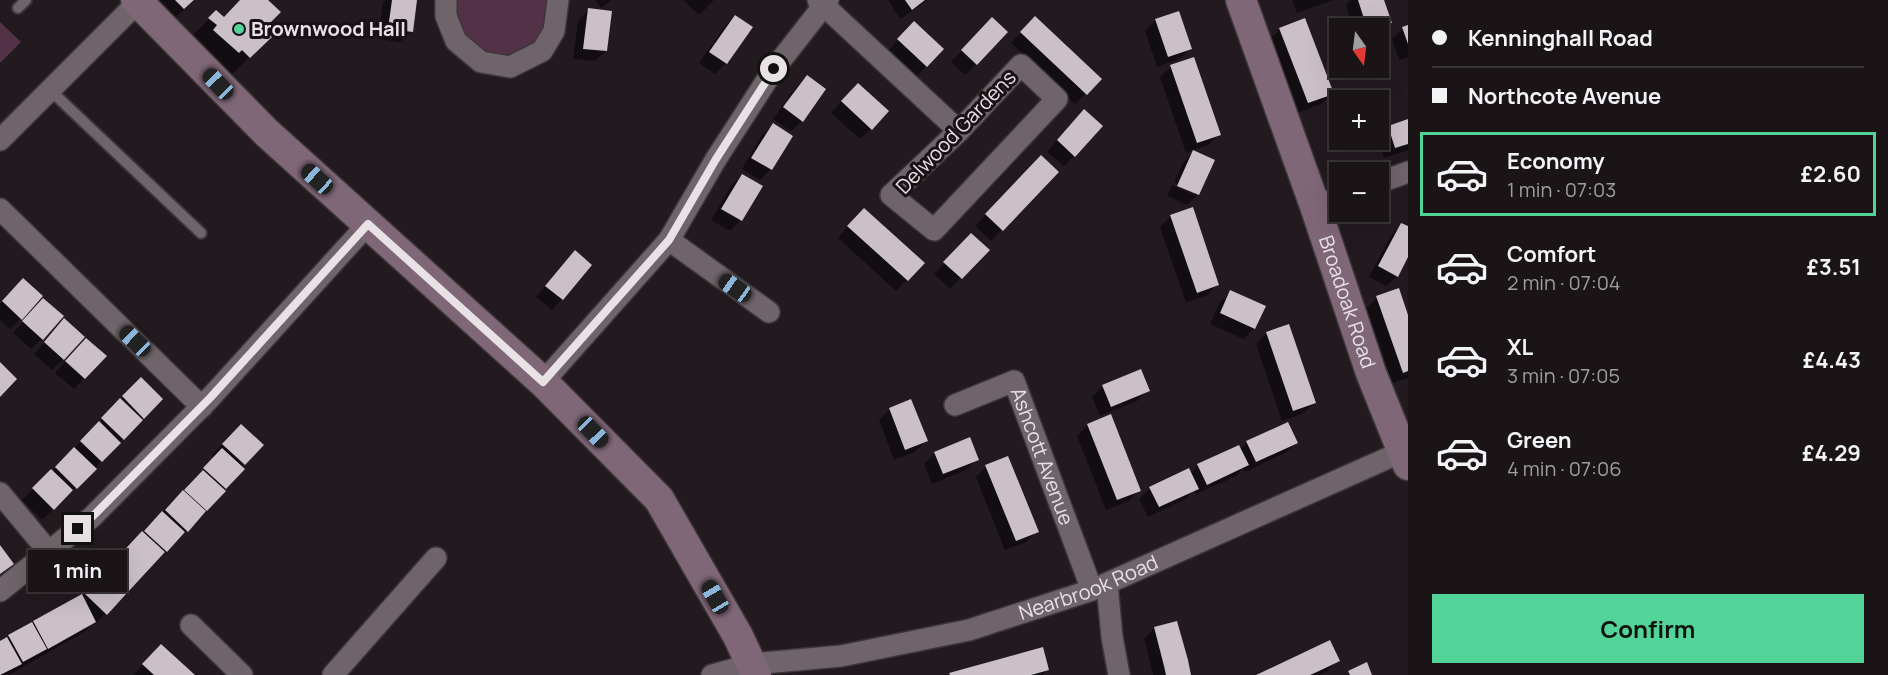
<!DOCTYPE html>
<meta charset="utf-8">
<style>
body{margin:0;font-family:Manrope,sans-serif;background:#231d20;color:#f1f3f6;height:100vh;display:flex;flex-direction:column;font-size:22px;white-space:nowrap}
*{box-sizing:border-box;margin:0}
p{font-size:20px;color:#9f9ea1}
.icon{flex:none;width:33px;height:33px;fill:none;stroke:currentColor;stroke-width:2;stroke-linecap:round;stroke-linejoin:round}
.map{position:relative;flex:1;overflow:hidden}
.panel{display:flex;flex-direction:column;background:#1a1417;width:480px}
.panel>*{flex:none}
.guide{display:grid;align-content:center;height:132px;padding:0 24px;background:#1a1417}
.needle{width:39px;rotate:166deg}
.buttons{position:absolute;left:1329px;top:18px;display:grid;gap:12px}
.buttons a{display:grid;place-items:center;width:60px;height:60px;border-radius:0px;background:#1a1417;box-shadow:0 6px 24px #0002,0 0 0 2px #383336;font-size:30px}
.end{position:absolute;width:27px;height:27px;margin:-14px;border:8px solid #e8e2e6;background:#111;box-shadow:0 0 0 3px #111}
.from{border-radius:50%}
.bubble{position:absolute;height:42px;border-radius:0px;background:#1a1417;box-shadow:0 6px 24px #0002,0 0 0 2px #383336;font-size:20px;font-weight:700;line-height:42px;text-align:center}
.car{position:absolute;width:18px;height:36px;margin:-18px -9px;border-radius:8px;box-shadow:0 0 4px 2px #0007;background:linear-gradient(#222 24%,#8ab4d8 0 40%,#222 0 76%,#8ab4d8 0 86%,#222 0)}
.guide b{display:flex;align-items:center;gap:21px;height:57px;font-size:22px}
.guide b+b{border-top:2px solid #383336}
.guide i{width:15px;height:15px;background:#f1f3f6}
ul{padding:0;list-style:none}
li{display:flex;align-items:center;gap:18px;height:84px;margin:0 12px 9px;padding:0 12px;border:3px solid transparent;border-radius:0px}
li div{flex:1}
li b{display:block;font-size:22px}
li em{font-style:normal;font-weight:700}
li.selected{border-color:#52d397}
li>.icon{width:54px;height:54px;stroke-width:1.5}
.button{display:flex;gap:12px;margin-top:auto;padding:12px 24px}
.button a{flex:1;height:69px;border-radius:0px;background:#52d397;color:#111;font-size:24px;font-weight:700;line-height:69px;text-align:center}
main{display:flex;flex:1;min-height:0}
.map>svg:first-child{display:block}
.green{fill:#533248}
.shadow{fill:#0007}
.building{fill:#cbc0c7}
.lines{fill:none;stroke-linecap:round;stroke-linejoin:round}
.lane-casing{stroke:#3c363a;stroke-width:14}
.street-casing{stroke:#3c363a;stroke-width:24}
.secondary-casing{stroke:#3c363a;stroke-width:33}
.lane{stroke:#6e646a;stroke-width:10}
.street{stroke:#6e646a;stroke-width:21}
.secondary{stroke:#806778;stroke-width:30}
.route{stroke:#e8e2e6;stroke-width:8}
.poi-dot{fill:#52d397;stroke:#181115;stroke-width:2}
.labels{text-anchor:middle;stroke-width:6;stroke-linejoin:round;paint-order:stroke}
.poi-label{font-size:20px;font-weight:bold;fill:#e8e2e6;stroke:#181115;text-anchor:start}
.street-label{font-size:20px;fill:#e8e2e6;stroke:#181115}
</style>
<main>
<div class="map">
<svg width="1408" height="675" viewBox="0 0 1408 675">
<rect width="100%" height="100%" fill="#221a1f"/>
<path class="green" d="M446,0H558L554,31L510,67L456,41Z
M0,22L21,42L0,63Z"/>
<path class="shadow" d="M139,0H195L156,35Z
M242,0H266L262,29L270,37L229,77L189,39L216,12L224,18Z
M386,0H415L411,31L400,42L378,39L383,3Z
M595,0H612L601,8Z
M683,0H714L699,15Z
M888,0H928L900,19Z
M1292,0H1334L1297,13Z
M1351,0H1383L1390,22L1378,33V28H1353L1346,5Z
M588,10L606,51L595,61L573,59L578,21Z
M735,16L751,27L726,63L715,74L699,63L724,27Z
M1035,18L1100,79L1075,104L1011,43Z
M1156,20L1190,49L1179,59L1157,67L1145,31Z
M914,23L942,49L916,77L888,51Z
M1408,27V57L1399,60L1392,39L1403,29Z
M1280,29L1332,94L1321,104L1297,113L1269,40Z
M981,30L976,64L965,75L951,62Z
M1171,67L1219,134L1208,145L1186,153L1160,77Z
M807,76L802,121L791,131L773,119L796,87Z
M847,95L871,129L860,139L831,113Z
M1408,121V150L1384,158L1378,138L1389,128Z
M1073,122L1074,156L1064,166L1047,152Z
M773,125L791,136L771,169L760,180L742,169L762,135Z
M1193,152L1213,161L1197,195L1187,205L1167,196L1172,185L1195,195V192L1174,182L1183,163Z
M1031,168L1057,172L991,241L975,226Z
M742,175L761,186L741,220L730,231L711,220L731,186Z
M1171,216L1218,284L1207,295L1186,303L1160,227Z
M853,220L923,263L896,291L838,238Z
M1401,225L1408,228V254L1397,276L1386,286L1369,277L1391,236Z
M971,235L987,250L950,289L934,274Z
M575,252L562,299L552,310L536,297Z
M1398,290L1408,319V378L1392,383L1366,308L1377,298Z
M12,291L21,318L10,329L0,320V304Z
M1231,292L1254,329L1243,339L1210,324L1220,302Z
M33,311L42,339L31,349L13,333Z
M54,331L63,359L52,370L34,354Z
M1267,333L1315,402L1304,413L1282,421L1256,344Z
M75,350L84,378L74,389L55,373Z
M141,379L161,399L94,469L42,520L22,500L51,471L52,472Z
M1103,386L1148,390L1137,401L1100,416L1092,397Z
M890,409L926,441L915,452L894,460L879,420Z
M1088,425L1139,490L1129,501L1106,510L1077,436Z
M230,436L262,445L241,467L243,469L187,531L95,624L94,622L84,632L9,675H0V642L81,597L215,457L212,455Z
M1247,442H1296L1285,453L1245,472L1243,468L1236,476L1196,494L1194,491L1186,499L1148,517L1139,499L1150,488L1190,474L1198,465L1240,450Z
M935,453L977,459L966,470L932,484L924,464Z
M986,467L1037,531L1026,542L1005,550L976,477Z
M1154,628L1190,675H1153L1144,639Z
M1338,660L1327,671L1319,675H1260Z
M145,662L193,675H133Z
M1048,669L1042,675H950V674Z"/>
<path class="building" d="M175,0H194L184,9Z
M240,0H268L281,12L264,29L272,37L250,58L242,50L239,53L213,30L217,25L208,18L216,10L224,17Z
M392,0H417L413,32L388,29Z
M905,0H925L912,10Z
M1358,0H1384L1392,23L1374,28H1367Z
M588,8L612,11L607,51L583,49Z
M1179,11L1192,49L1168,57L1155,19Z
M735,15L753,27L727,64L709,52Z
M1035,16L1102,79L1087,95L1020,32Z
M992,17L1008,32L977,65L961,50Z
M1305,18L1334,94L1308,103L1279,28Z
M914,21L944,49L927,67L897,39Z
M1408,25V44L1402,27Z
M1194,57L1221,135L1197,143L1170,65Z
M807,75L826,89L803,122L783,107Z
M858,83L889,111L872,130L841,101Z
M1084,109L1103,126L1075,157L1057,140Z
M1408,119V144L1395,148L1388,126Z
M773,123L793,136L772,170L751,158Z
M1193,150L1215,160L1199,195L1177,186Z
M1041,155L1059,172L1003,231L985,214Z
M742,174L763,186L742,221L721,209Z
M1193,207L1219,285L1197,293L1170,215Z
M864,208L925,263L908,281L847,226Z
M1401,223L1408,226V257L1398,277L1378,266Z
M971,233L990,250L962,279L943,262Z
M575,250L592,265L563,300L545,286Z
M23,278L43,296L22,320L2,301Z
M1399,288L1408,315V371L1403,373L1376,296Z
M1230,290L1266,306L1255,329L1220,313Z
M43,298L64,316L43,340L22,321Z
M64,318L85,337L64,360L44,342Z
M1289,324L1316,403L1293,411L1266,332Z
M86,338L107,356L85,379L65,361Z
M0,362L17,379L0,397Z
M1141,369L1150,391L1111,407L1102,385Z
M141,377L163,399L144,419L122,396Z
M120,398L143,420L124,440L101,418Z
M911,399L928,441L905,450L889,408Z
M1111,414L1141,491L1117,500L1087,424Z
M99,421L121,443L102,462L80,441Z
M1288,422L1298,443L1256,462L1246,441Z
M241,424L264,445L245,465L222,444Z
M970,437L979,460L943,474L934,452Z
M1239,445L1249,465L1207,485L1197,464Z
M74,447L97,469L77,489L55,467Z
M222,448L245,469L226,489L203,468Z
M1008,456L1039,532L1016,541L985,465Z
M1189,468L1199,489L1159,507L1149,487Z
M51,469L73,490L54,510L32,488Z
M203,470L226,491L207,511L184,490Z
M183,490L206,511L188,532L165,510Z
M162,511L185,532L167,552L144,531Z
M142,531L165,552L127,593L104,572Z
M0,545L14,564L0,574Z
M103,573L126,594L107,615L84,593Z
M82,594L96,622L48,649L33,621Z
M1177,621L1188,660L1191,675H1166L1164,666L1154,627Z
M32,622L47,649L23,662L8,635Z
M7,637L22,664L0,675V641Z
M1330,640L1340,661L1319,671L1310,675H1256Z
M161,644L195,675H154L142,664Z
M1043,647L1049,670L1031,675H950L949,673Z
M1367,662L1372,675H1350L1348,671Z"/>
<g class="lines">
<g class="lane-casing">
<path id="lane" d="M18,8L26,0
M50,90L201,233"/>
</g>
<g class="street-casing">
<g id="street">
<path d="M446,0V16L456,41L481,62L510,67L542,51L554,31L558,0"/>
<path d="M818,0L959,131"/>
<path d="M1021,65L1057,99L934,230L891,195L959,131Z"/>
<path d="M0,140L138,2"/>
<path d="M1378,183L1408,172"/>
<path d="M1315,206L1340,197"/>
<path d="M0,209L202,407"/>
<path d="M669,240L769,312"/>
<path d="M543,382L669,240L716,159L774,69L828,0"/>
<path id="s1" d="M955,405L1014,381L1092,590"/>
<path d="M0,493L49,552"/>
<path d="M1107,584L1112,637L1119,675"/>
<path d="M0,591L92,517L210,398L368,224"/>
<path d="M191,625L242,675"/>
<path d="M333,675L436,558"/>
<path id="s2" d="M712,675L752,664L841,656L969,630L1092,590L1408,449"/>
</g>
</g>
<g class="secondary-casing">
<g id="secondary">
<path d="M136,0L267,133L543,382L659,499L738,636L756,675"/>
<path id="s3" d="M1241,0L1315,206L1371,373L1408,465"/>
</g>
</g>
<use href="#lane" class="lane"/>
<use href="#street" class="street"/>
<use href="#secondary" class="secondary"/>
</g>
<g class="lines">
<path class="route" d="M78,529L92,517L210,398L368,224L543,382L669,240L716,159L774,69"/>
</g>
<circle class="poi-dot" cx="239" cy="29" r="6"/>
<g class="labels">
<g class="poi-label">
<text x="251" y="36">Brownwood Hall</text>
</g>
<g class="street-label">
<text transform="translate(956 132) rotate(-46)" y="7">Delwood Gardens</text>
<text dy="7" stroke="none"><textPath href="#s3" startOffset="320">Broadoak Road</textPath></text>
<text dy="7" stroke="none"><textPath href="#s1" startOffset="144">Ashcott Avenue</textPath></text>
<text dy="7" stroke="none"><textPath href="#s2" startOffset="388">Nearbrook Road</textPath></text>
</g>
</g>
</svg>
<div class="buttons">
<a><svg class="needle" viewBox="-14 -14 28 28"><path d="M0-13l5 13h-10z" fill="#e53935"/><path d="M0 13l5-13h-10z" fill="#9f9ea1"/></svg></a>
<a>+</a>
<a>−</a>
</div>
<i class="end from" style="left:774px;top:69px"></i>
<i class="end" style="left:78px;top:529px"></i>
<div class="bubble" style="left:28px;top:550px;width:99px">1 min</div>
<i class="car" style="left:218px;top:84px;rotate:316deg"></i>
<i class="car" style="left:317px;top:179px;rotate:312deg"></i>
<i class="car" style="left:735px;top:288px;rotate:305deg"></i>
<i class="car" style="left:135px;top:341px;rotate:314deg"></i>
<i class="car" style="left:593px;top:432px;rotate:136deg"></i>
<i class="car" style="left:715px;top:597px;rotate:330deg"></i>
</div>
<section class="panel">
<div class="guide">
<b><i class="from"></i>Kenninghall Road</b>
<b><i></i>Northcote Avenue</b>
</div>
<ul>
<li class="selected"><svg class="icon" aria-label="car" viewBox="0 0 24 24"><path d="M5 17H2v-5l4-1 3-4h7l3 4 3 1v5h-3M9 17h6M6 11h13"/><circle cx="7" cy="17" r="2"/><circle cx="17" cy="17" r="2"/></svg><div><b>Economy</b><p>1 min · 07:03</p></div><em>£2.60</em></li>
<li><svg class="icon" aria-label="car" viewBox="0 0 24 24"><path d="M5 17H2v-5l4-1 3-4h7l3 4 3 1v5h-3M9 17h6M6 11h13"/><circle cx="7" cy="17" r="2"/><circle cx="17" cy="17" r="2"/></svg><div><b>Comfort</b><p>2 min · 07:04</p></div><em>£3.51</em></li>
<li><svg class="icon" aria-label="car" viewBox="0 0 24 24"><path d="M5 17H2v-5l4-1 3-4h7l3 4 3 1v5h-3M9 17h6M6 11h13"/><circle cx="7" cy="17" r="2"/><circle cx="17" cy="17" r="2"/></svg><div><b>XL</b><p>3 min · 07:05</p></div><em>£4.43</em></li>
<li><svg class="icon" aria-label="car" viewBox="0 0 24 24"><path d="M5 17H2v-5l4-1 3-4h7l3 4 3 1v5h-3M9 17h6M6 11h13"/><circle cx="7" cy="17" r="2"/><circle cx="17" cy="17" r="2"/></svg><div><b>Green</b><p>4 min · 07:06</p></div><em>£4.29</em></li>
</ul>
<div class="button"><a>Confirm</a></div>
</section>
</main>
